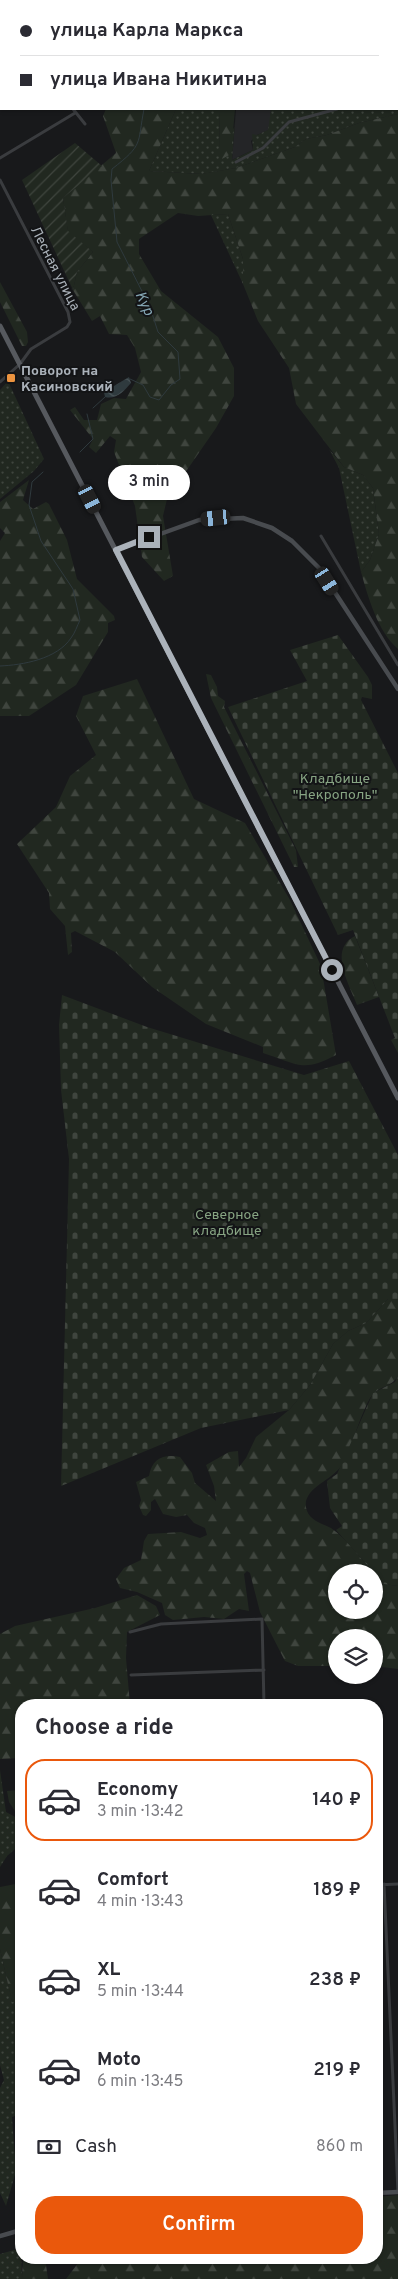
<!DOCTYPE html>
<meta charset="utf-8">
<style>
body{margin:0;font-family:Overpass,sans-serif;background:#f2f2f3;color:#2b2b33;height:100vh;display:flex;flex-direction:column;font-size:19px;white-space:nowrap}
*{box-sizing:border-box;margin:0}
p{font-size:16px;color:#7c7c81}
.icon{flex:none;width:28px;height:28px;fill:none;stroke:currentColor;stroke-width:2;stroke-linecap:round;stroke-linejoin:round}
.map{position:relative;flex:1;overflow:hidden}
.drawer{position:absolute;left:15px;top:1699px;width:368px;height:565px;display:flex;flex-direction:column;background:#fff;border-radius:20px;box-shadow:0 1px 4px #0004}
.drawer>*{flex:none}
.top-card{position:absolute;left:0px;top:0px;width:399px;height:110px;box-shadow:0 1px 4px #0004;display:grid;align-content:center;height:110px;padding:0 20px;background:#fff}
.tools{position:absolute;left:328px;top:1564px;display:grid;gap:10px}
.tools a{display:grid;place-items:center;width:55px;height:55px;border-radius:50%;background:#fff;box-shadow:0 1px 4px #0004;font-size:25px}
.end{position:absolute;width:22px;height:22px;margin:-11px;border:6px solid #abb2ba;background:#111;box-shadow:0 0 0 2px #111}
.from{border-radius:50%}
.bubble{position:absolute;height:35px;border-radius:18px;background:#fff;box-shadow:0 1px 4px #0004;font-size:16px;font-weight:600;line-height:35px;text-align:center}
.car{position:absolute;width:15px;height:30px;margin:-15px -8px;border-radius:6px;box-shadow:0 0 4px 1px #0007;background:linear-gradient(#222 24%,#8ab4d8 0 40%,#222 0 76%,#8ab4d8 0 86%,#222 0)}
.top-card b{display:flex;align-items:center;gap:18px;height:48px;font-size:19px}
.top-card b+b{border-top:1px solid #e1e1e2}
.top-card i{width:12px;height:12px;background:#2b2b33}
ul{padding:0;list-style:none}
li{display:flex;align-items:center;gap:15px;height:82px;margin:0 10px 8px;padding:0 10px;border:2px solid transparent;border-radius:20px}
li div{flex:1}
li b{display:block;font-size:19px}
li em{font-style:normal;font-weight:600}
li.on{border-color:#ea580c}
li>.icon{width:45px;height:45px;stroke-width:1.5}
h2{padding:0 20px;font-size:22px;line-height:60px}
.pay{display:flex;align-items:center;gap:12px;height:55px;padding:0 20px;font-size:19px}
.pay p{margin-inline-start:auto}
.cta{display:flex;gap:10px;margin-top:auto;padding:10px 20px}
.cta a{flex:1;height:58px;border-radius:20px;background:#ea580c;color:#fff;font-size:20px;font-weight:600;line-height:58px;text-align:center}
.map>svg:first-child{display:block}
.built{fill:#242527}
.grass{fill:url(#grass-dots)}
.forest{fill:url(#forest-firs)}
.cemetery{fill:url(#cemetery-stones)}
.garden{fill:url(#garden-furrows)}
.water{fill:url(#water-waves)}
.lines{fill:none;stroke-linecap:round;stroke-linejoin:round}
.stream{stroke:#2f3a3e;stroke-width:1}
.minor{stroke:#3a3c3f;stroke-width:3}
.secondary{stroke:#484b4f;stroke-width:4.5}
.primary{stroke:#56595e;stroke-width:5}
.route{stroke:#abb2ba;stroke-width:6}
.poi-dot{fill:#ec933f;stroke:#131416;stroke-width:2}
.labels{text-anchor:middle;stroke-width:4;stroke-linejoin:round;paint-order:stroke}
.street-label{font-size:14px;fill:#abb2ba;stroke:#131416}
.poi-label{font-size:14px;font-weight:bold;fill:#abb2ba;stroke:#131416;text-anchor:start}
.park-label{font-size:14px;fill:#87a483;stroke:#131416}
.water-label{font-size:15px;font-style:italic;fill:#84a5b3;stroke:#131416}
</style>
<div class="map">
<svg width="398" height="2279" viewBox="0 0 398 2279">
<defs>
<pattern id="grass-dots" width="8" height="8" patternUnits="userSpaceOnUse" patternTransform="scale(1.25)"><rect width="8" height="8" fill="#212820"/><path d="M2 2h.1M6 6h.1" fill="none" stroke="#3f453e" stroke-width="1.8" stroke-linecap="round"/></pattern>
<pattern id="forest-firs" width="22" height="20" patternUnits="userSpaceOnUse" patternTransform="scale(1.25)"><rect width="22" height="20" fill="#212820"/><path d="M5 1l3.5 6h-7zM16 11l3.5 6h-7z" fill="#3f453e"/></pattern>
<pattern id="cemetery-stones" width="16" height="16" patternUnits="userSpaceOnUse" patternTransform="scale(1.25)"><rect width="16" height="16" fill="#212820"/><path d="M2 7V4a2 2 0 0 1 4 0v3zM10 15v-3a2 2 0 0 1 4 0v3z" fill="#3f453e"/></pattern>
<pattern id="garden-furrows" width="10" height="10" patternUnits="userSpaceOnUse" patternTransform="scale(1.25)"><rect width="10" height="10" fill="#212820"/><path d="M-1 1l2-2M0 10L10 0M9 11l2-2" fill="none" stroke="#3f453e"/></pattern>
<pattern id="water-waves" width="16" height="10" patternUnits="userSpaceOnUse" patternTransform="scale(1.25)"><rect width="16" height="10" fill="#2f3a3e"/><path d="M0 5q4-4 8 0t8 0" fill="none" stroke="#4a5458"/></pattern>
</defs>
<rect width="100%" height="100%" fill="#18191b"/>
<path class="built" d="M236,109H271L270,124L269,130L257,135L251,141L253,150L232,160Z"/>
<path class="grass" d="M277,0H398V114L359,123L327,135L306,139L295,147L236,168L202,174L149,171L176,109H219L220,150L235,126L236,109L232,160L253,150L252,134L257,135L268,130L271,109H398V1Z
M228,214L243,259V284L211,215Z
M8,381L44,459L34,471L0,499V390Z
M329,449L344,467L363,475L373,488L379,534L370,560L361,572L339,468Z
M0,1770L6,1812L21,1820V1844L7,1856L0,1867Z
M0,1949L12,2001L21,2000V2114L12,2117L16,2171L6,2206L0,2193V2088L4,2080L0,2065Z
M21,2248L22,2279H0V2254Z"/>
<path class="forest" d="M106,109H176L149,171L201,174L236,168L295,147L306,139L327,135L359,123L398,114V649C378,632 368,597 361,572L370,560L379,534L373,488L363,475L344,467L296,404L289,368L258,321L243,284V259L228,214L198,216L178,213L139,239V254L161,291L218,337L234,368V396L216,428L167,499L163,516L173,576L164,581L142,557L135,506L114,452L116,440L110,436L96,453L89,447L93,439L70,410L75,407L84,420H97L101,404L114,398L126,399L141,372L135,348L127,335L109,334L100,316L92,321L73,290L77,272L93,252L68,232L63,198L116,153L103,116Z
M219,109H235L231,154L222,159L220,150Z
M0,282L27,332L28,342L26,346H22L0,302Z
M29,480L23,500L33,509L46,502L49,504L67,540L77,579L114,616L115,620L108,623V632L76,685L29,716H0V541L5,533L0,528V502Z
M206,674L211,675L217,687L218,696L225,701L224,707L296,850L298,867H294L211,698Z
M137,679L194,799L245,823L290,900L321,966L336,1055C302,1073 298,1064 263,1053V1047L206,1024L152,987L115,952L75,931L71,933L72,952L68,955L65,926L50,909L49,893L17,844L56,807L70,776L96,755L76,716L83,696Z
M355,936L379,997L357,1005C349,984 328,949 355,936Z
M388,1299H398V1376C392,1386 382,1386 374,1393C364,1402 351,1451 341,1466C332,1481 299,1489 307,1511C311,1521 323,1524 331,1528C347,1539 360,1558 373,1572H336V1610H374V1573L384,1584L398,1586V1669L374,1666V1638H336V1666H298L285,1661L260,1612L250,1573L247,1571L244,1574L249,1611L239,1609L224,1619L204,1617L173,1620L165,1615L162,1603L137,1592L120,1588L116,1579L124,1568L141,1560L144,1541L148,1534L181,1532L200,1538L207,1535L205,1528L194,1523L187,1515L176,1517L163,1514L155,1499L151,1502V1510L146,1516L143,1515L139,1506L141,1500L136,1482L149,1476C152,1458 164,1454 180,1457L192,1473L195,1483L216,1501L214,1486L206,1465L229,1452L238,1451L239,1467L246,1458L256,1437L289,1410L310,1385L333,1344L348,1331L366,1323Z
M137,1595L156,1606L160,1615L127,1632L126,1658L130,1705H21V1758L0,1759V1634L15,1626L95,1608Z
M21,1790V1820L9,1802L7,1791Z
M21,1883V2000L12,2002L0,1949V1887Z
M398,2195V2279H66L82,2258H376V2197Z
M23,2258H45L48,2279H22Z"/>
<path class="cemetery" d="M338,635L368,677L372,685V699L362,697L361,700L398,773V1053L391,1040L395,1038L353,930L338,935L228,707L307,681L290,650Z
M62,995L147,1027L304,1075L349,1061L398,1155V1299H388L366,1323L348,1331L333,1344L310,1385L289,1410L201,1428L61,1486L69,1159L61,1090L59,1025Z
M398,1376V1586L384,1584L336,1530L342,1526L330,1508L327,1481L337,1474L373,1393L395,1382Z"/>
<path class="garden" d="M75,143L102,166L63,198L68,231L93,252L77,272L73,290L22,180Z"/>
<path class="water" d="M129,377L131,383C124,391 116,400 105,397L104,392Z"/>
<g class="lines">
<path class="stream" d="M162,1V0
M130,379L143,385L150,397L159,400L171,385L180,379L178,352L158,332L150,307L117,242L111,180L112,169C144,144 137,145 144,109
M93,408L105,397
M80,452L93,439L87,414
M0,666C23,665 57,659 71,638C75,633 77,626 80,620L73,589L41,541L29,505L32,482L43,472"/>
<path class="minor" d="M323,1L324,0
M0,10H1
M0,76L1,75
M398,92V91
M73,109L85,124
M0,158L75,113
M236,162L263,148L289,122L337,109
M0,180L68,312L70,322L67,327L31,349L20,364L0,382
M321,536L398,665
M130,1632L161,1624L262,1619L264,1705
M131,1675L264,1670
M384,1884L398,2192
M376,1885L398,1884"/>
<path class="secondary" d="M116,550L199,520L243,518L272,528L292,541L319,568L398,689
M376,2193L398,2192
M0,2236L21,2230"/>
<path class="primary" d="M0,326L398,1098"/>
</g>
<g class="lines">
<path class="route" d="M149,537L116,550L332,970"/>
</g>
<rect class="poi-dot" x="6" y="373" width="10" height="10" rx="2.5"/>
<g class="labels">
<g class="street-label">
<text transform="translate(56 268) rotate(63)" y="5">Лесная улица</text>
</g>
<g class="poi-label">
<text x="21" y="375">Поворот на<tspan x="21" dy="16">Касиновский</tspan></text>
</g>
<g class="park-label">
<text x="335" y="783">Кладбище<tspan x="335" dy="16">"Некрополь"</tspan></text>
<text x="227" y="1219">Северное<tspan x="227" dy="16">кладбище</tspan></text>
</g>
<g class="water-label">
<text transform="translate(145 303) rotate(65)" y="5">Кур</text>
</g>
</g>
</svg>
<div class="tools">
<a><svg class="icon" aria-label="locate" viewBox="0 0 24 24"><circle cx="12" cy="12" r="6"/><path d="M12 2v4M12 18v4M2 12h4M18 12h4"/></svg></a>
<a><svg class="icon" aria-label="layers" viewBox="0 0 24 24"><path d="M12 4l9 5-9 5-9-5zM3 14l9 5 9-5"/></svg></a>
</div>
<i class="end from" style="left:332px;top:970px"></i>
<i class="end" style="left:149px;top:537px"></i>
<div class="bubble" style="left:108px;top:465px;width:82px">3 min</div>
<i class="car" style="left:90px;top:499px;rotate:153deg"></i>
<i class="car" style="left:216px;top:518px;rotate:264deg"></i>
<i class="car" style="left:327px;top:581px;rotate:148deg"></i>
<div class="top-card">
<b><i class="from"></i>улица Карла Маркса</b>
<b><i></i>улица Ивана Никитина</b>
</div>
<section class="drawer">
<h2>Choose a ride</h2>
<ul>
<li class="on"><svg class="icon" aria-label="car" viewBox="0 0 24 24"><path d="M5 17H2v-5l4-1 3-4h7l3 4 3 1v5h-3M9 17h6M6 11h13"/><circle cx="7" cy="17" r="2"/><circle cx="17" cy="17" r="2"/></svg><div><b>Economy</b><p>3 min · 13:42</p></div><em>140 ₽</em></li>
<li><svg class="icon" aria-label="car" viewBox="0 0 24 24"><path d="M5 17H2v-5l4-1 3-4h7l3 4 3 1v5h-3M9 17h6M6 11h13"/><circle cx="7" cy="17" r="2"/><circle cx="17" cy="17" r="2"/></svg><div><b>Comfort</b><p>4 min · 13:43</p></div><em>189 ₽</em></li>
<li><svg class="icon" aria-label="car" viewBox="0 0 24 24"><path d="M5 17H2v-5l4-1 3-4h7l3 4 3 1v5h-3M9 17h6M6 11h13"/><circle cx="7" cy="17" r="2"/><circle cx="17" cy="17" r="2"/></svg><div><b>XL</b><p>5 min · 13:44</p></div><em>238 ₽</em></li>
<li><svg class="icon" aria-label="car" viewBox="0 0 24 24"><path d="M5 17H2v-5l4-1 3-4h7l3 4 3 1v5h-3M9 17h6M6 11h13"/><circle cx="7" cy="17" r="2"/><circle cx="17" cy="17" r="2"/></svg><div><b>Moto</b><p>6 min · 13:45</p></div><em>219 ₽</em></li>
</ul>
<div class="pay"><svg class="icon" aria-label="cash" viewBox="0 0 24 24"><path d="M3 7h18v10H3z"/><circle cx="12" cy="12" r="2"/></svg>Cash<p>860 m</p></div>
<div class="cta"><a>Confirm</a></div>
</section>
</div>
